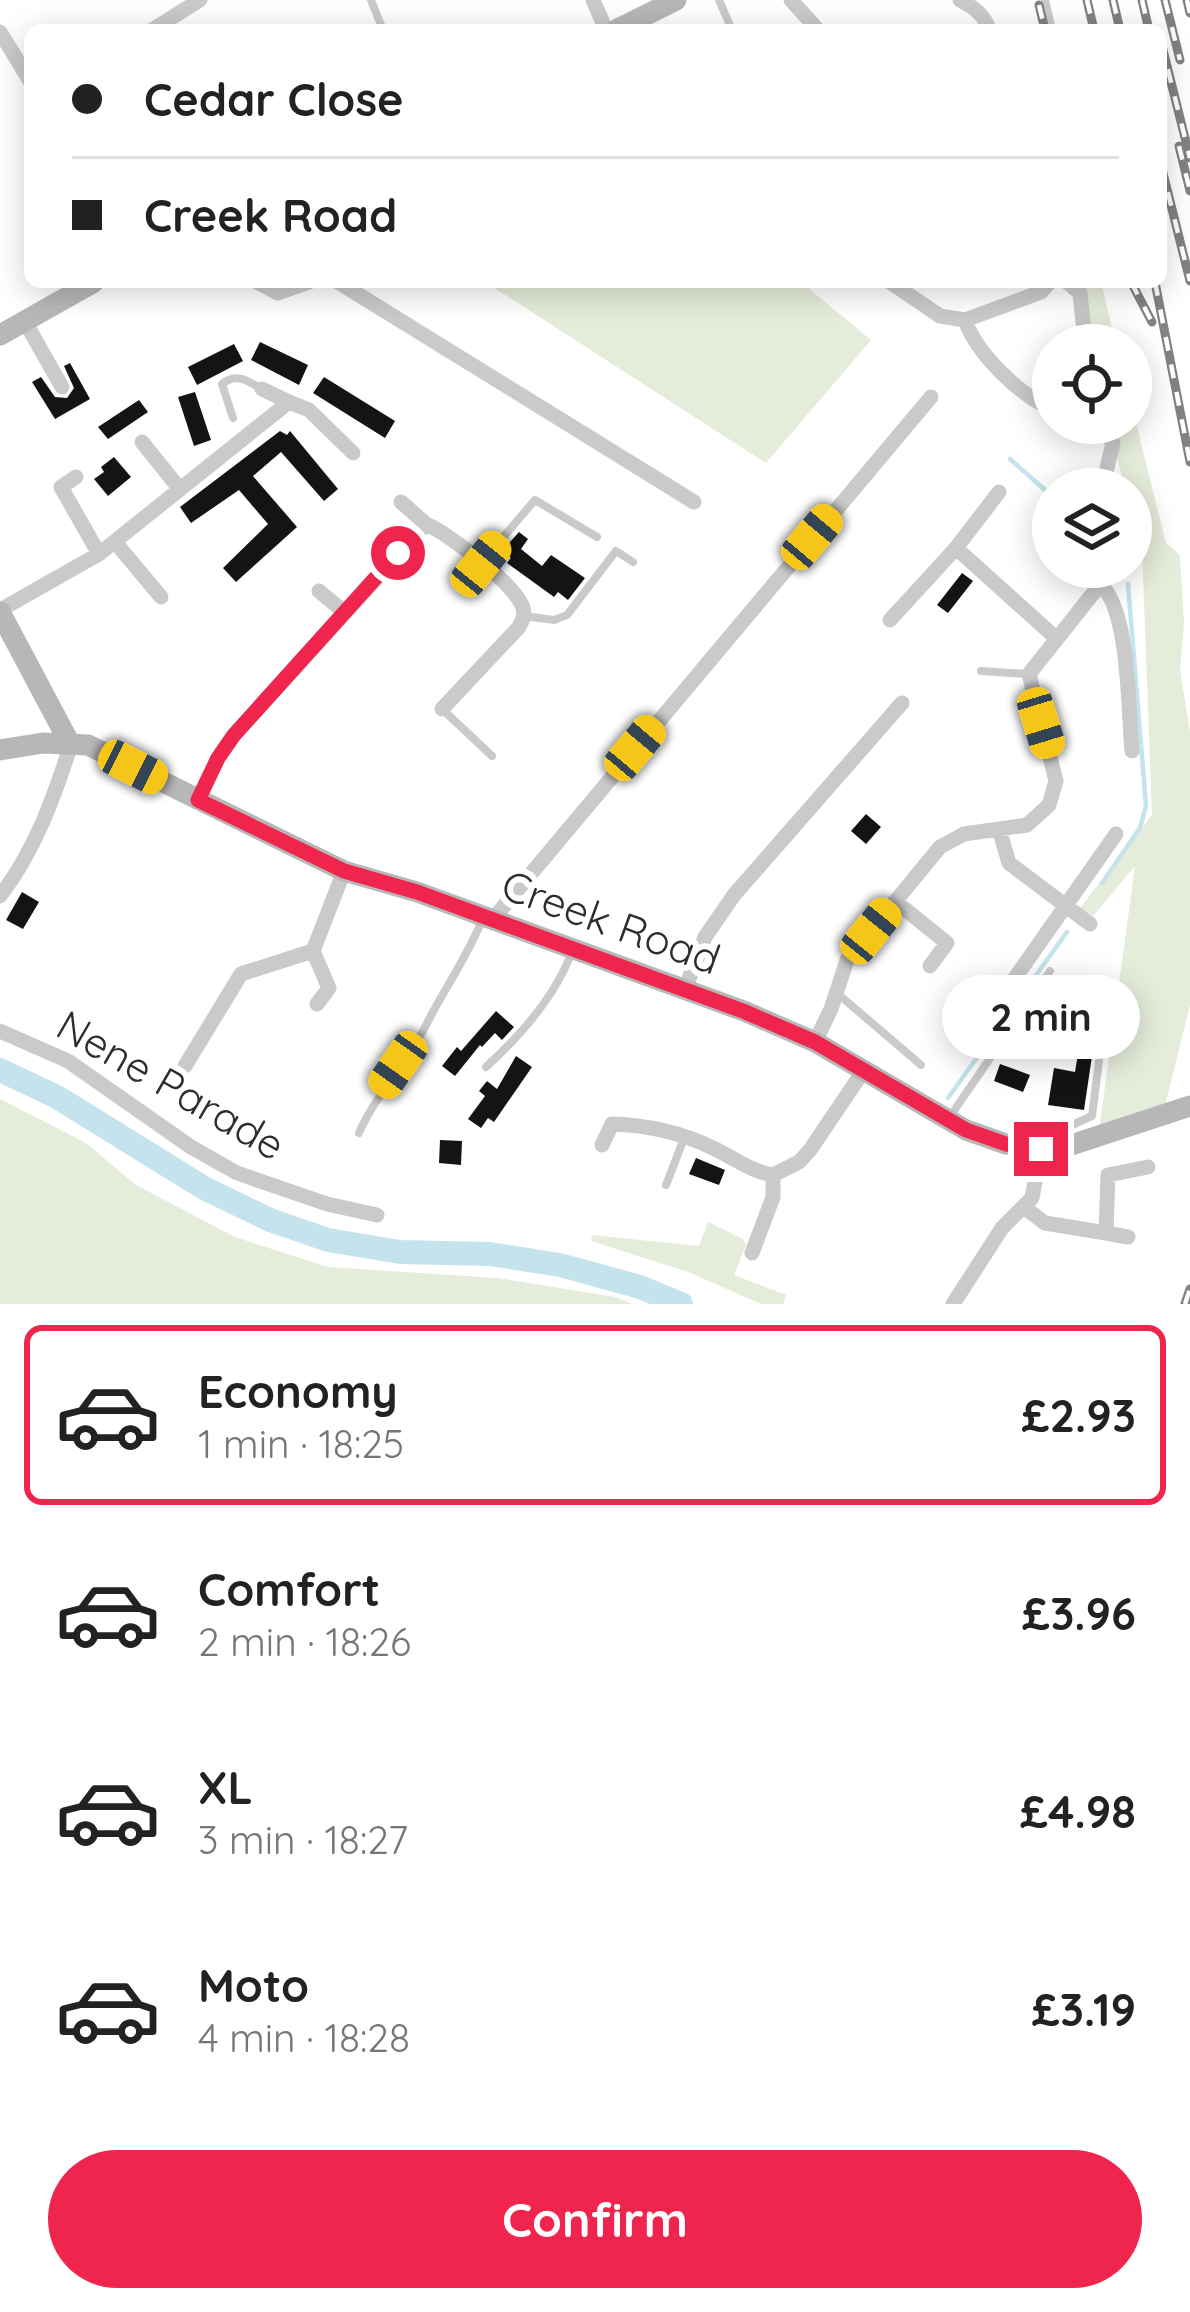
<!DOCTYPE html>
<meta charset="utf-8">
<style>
body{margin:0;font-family:Quicksand,sans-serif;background:#f2f2f2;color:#222;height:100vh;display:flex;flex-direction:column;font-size:45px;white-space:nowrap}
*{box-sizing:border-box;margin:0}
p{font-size:39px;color:#767676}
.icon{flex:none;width:66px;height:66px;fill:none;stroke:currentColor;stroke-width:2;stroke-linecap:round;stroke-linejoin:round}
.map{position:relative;height:1304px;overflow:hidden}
.panel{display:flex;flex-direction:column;background:#fff;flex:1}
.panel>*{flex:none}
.banner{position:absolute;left:24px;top:24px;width:1143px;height:264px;border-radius:18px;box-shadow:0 6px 30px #0003;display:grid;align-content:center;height:264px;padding:0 48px;background:#fff}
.buttons{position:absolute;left:1032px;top:324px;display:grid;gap:24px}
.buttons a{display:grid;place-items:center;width:120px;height:120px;border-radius:50%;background:#fff;box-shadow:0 6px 30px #0003;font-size:60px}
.end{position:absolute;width:54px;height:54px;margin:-27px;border:15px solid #ef254d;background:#fff;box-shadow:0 0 0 6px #fff}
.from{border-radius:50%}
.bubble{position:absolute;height:84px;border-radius:42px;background:#fff;box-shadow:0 6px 30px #0003;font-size:39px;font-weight:700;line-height:84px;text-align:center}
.car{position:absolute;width:36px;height:72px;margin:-36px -18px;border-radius:15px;box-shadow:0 0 9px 3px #0007;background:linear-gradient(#f5c518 24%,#345 0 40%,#f5c518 0 76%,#345 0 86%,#f5c518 0)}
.banner b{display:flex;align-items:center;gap:42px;height:114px;font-size:45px}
.banner b+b{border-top:3px solid #e0e0e0}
.banner i{width:30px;height:30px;background:#222}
ul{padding:21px 0 0;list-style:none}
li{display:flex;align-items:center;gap:36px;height:180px;margin:0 24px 18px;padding:0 24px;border:6px solid transparent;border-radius:18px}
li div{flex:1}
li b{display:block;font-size:45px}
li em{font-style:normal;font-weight:700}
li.active{border-color:#ef254d}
li>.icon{width:108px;height:108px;stroke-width:1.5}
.action{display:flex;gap:24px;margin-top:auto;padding:24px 48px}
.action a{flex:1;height:138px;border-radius:72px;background:#ef254d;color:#fff;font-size:48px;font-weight:700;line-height:138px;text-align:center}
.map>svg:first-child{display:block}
.green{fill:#e6ecda}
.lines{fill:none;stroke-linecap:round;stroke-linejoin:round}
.stream{stroke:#c5e3ed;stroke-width:4.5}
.river{stroke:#c5e3ed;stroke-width:24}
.building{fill:#141414}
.lane{stroke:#cacaca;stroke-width:8}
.street{stroke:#cacaca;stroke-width:15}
.secondary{stroke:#b7b7b7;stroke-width:21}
.rail-casing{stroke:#828282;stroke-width:9}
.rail{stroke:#fff;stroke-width:4.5;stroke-dasharray:14;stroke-linecap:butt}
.route{stroke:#ef254d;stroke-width:15}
.labels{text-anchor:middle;stroke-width:12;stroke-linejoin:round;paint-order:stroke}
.street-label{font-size:42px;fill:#2d2d2d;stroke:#fff}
</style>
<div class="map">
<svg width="1190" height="1304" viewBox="0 0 1190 1304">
<rect width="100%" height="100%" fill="#fff"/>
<path class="green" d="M485,282H801L871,340L766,463Z
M1074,282H1101L1116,345H1091Z
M1131,403L1166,543L1180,555L1184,623L1180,670L1190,732V1005L1164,1110L1099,1130L1135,866L1093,916L1080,908L1152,815L1142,549L1131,510V489H1125L1108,423H1131Z
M0,1099L86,1143L136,1185L235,1237L328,1267L497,1278L615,1297L632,1304H0Z
M708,1222L743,1239L746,1245L734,1275L786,1295L783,1304H761L688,1272L591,1241L592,1235L699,1246Z"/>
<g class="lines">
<path class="stream" d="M1010,459L1053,497
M1102,883L1140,828L1146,806L1128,584
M948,1098L1067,932"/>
<path class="river" d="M0,1070L57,1097L204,1188L270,1220L328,1240L400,1252L490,1254L560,1265L640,1287L681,1304"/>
</g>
<path class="building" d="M260,342L308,365L299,385L251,360Z
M234,344L243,361L197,385L188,367Z
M70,363L90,399L55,419L32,382L41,377L55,397L67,398L74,388L64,366Z
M324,377L395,421L385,438L313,393Z
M195,392L211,440L194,446L178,397Z
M139,400L148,412L108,439L98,427Z
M280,431L287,435L290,431L338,489L324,501L281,452L253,476L297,527L236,582L223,568L268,524L239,490L191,523L180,507Z
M114,457L131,477L108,496L94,479L104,472L101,467Z
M519,532L528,539L521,549L542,566L551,555L585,578L568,600L558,592L554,597L507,563L511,558L502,551Z
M962,573L973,581L948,613L937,605Z
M866,814L881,827L866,844L851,831Z
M22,892L39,902L23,929L6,920Z
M496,1011L514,1027L502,1040L495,1033L482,1047L480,1045L455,1076L442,1066L457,1047L461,1051Z
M1078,1054L1092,1056L1084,1110L1048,1105L1054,1068L1075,1072Z
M516,1056L532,1067L494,1122L488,1118L481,1128L468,1119L485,1096L479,1091L487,1081L497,1089Z
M1000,1064L1030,1075L1023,1092L994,1081Z
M440,1140L462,1141L461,1165L439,1163Z
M696,1158L725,1170L719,1185L689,1174Z"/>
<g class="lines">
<path class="lane" d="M371,0L383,30
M719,0L732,30
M1045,0L1052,30
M233,418L222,384C236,372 248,381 262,389
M481,563L535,500L597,537
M524,616L554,620L567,615L616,551L633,562
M981,671L1027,674
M442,709L492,756
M838,994L921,1065
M486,1067C521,1035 556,996 572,951
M949,1118L1050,971
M359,1133C376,1094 406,1065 425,1027C443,991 468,956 483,918
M1016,1144L1025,1127L1070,1126L1092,1116L1099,1061
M666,1185L685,1136"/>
<path class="street" d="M593,0L606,30
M791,0L818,30
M960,0C973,7 985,15 989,30
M152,30L200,0
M0,32L30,81
M257,282L278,293L309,282
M338,282L694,502
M890,282L940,316L965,320C976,353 1021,397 1053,409
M1067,282L1080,293L1085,342
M24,320L62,387
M965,320L1041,292L1050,282
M262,389L289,402
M1091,423L1101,426L1113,443L1102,489
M142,442L179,488
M76,477L61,487L99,554
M401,502L426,524
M1131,525V546
M115,542L161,597
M956,548L1056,638
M1100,584C1130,609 1128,712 1132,751
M319,591L343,611
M0,610L99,554L289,402L309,410L353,453
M890,620L956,548L999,492
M198,800L218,758L234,735L426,524C448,533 516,585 523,608C525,617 523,619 519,627L442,709
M999,829L1009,863L1090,924
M0,896C35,851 55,795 72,741
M895,901L947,943L930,966
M493,919L931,397
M313,951L329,988L317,1004
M684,992L705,937L734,895L902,703
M0,1031L68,1061L191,1147L237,1173L327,1204L377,1215
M977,1032L1116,834
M815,1042L831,1009L847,960L940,847L964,834L1027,825L1049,805L1056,781L1029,674L1114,567
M185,1066L241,974L313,951L344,871
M602,1145L612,1124C648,1125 680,1132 713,1148C734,1158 750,1171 773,1175
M1025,1208L1045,1223L1106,1233L1108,1175L1148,1167
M1106,1233L1128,1237
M752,1253L773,1197V1175L799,1162L810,1150L864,1070
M953,1304L1002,1228L1032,1198L1041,1149"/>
<path class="secondary" d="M616,30L676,0
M0,335L94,282
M0,612L69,742
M0,750L43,743L88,745L344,871L417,892L744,1011L815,1042L966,1130L1006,1144L1059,1149L1190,1106"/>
<g class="rail-casing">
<path id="rail" d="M1087,0L1094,30
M1113,0L1120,30
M1142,0L1149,30
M1165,0L1180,60
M1187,0L1190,13
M1039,5L1045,30
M1161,42L1190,158
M1179,146L1190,191
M1161,165L1190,281
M1131,282L1152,322
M1155,282L1190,462
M1185,1304L1190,1289"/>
</g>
<use href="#rail" class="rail"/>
</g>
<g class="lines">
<path class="route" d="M398,553L234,735L218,758L198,800L344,871L417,892L743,1011L815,1042L966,1130L1006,1144L1041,1149"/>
</g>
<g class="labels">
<g class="street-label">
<text transform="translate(611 922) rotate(20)" y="15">Creek Road</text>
<text transform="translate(171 1085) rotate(30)" y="15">Nene Parade</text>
</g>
</g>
</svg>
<div class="buttons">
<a><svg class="icon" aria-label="locate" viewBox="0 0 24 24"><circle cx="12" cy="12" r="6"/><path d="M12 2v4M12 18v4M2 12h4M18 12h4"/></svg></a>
<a><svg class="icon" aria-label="layers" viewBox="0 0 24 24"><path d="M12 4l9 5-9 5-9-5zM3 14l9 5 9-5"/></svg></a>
</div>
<i class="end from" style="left:398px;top:553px"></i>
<i class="end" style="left:1041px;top:1149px"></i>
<div class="bubble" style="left:942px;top:975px;width:198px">2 min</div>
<i class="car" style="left:812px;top:537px;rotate:40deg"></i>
<i class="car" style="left:481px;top:564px;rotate:39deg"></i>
<i class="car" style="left:1041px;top:723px;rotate:163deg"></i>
<i class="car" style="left:635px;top:748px;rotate:40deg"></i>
<i class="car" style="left:133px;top:767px;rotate:117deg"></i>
<i class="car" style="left:871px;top:931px;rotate:39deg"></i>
<i class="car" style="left:398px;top:1065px;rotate:215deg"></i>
<div class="banner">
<b><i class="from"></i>Cedar Close</b>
<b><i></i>Creek Road</b>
</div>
</div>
<section class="panel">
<ul>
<li class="active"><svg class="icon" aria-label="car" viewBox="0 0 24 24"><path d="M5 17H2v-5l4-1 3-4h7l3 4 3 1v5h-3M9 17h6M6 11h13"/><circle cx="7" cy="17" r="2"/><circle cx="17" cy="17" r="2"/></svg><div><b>Economy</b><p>1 min · 18:25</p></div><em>£2.93</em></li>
<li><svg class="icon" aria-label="car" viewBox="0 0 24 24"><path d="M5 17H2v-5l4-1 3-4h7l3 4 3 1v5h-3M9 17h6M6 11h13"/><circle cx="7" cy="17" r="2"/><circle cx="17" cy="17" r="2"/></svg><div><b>Comfort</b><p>2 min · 18:26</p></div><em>£3.96</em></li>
<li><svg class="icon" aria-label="car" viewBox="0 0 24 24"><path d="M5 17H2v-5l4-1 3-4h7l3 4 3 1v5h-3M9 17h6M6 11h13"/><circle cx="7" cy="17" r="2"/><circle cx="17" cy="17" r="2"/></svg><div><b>XL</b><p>3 min · 18:27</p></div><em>£4.98</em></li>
<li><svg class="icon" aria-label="car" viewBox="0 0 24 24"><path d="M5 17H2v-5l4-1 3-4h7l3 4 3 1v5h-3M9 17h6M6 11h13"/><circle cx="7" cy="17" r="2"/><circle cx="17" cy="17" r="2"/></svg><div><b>Moto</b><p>4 min · 18:28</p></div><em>£3.19</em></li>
</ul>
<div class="action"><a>Confirm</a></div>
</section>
